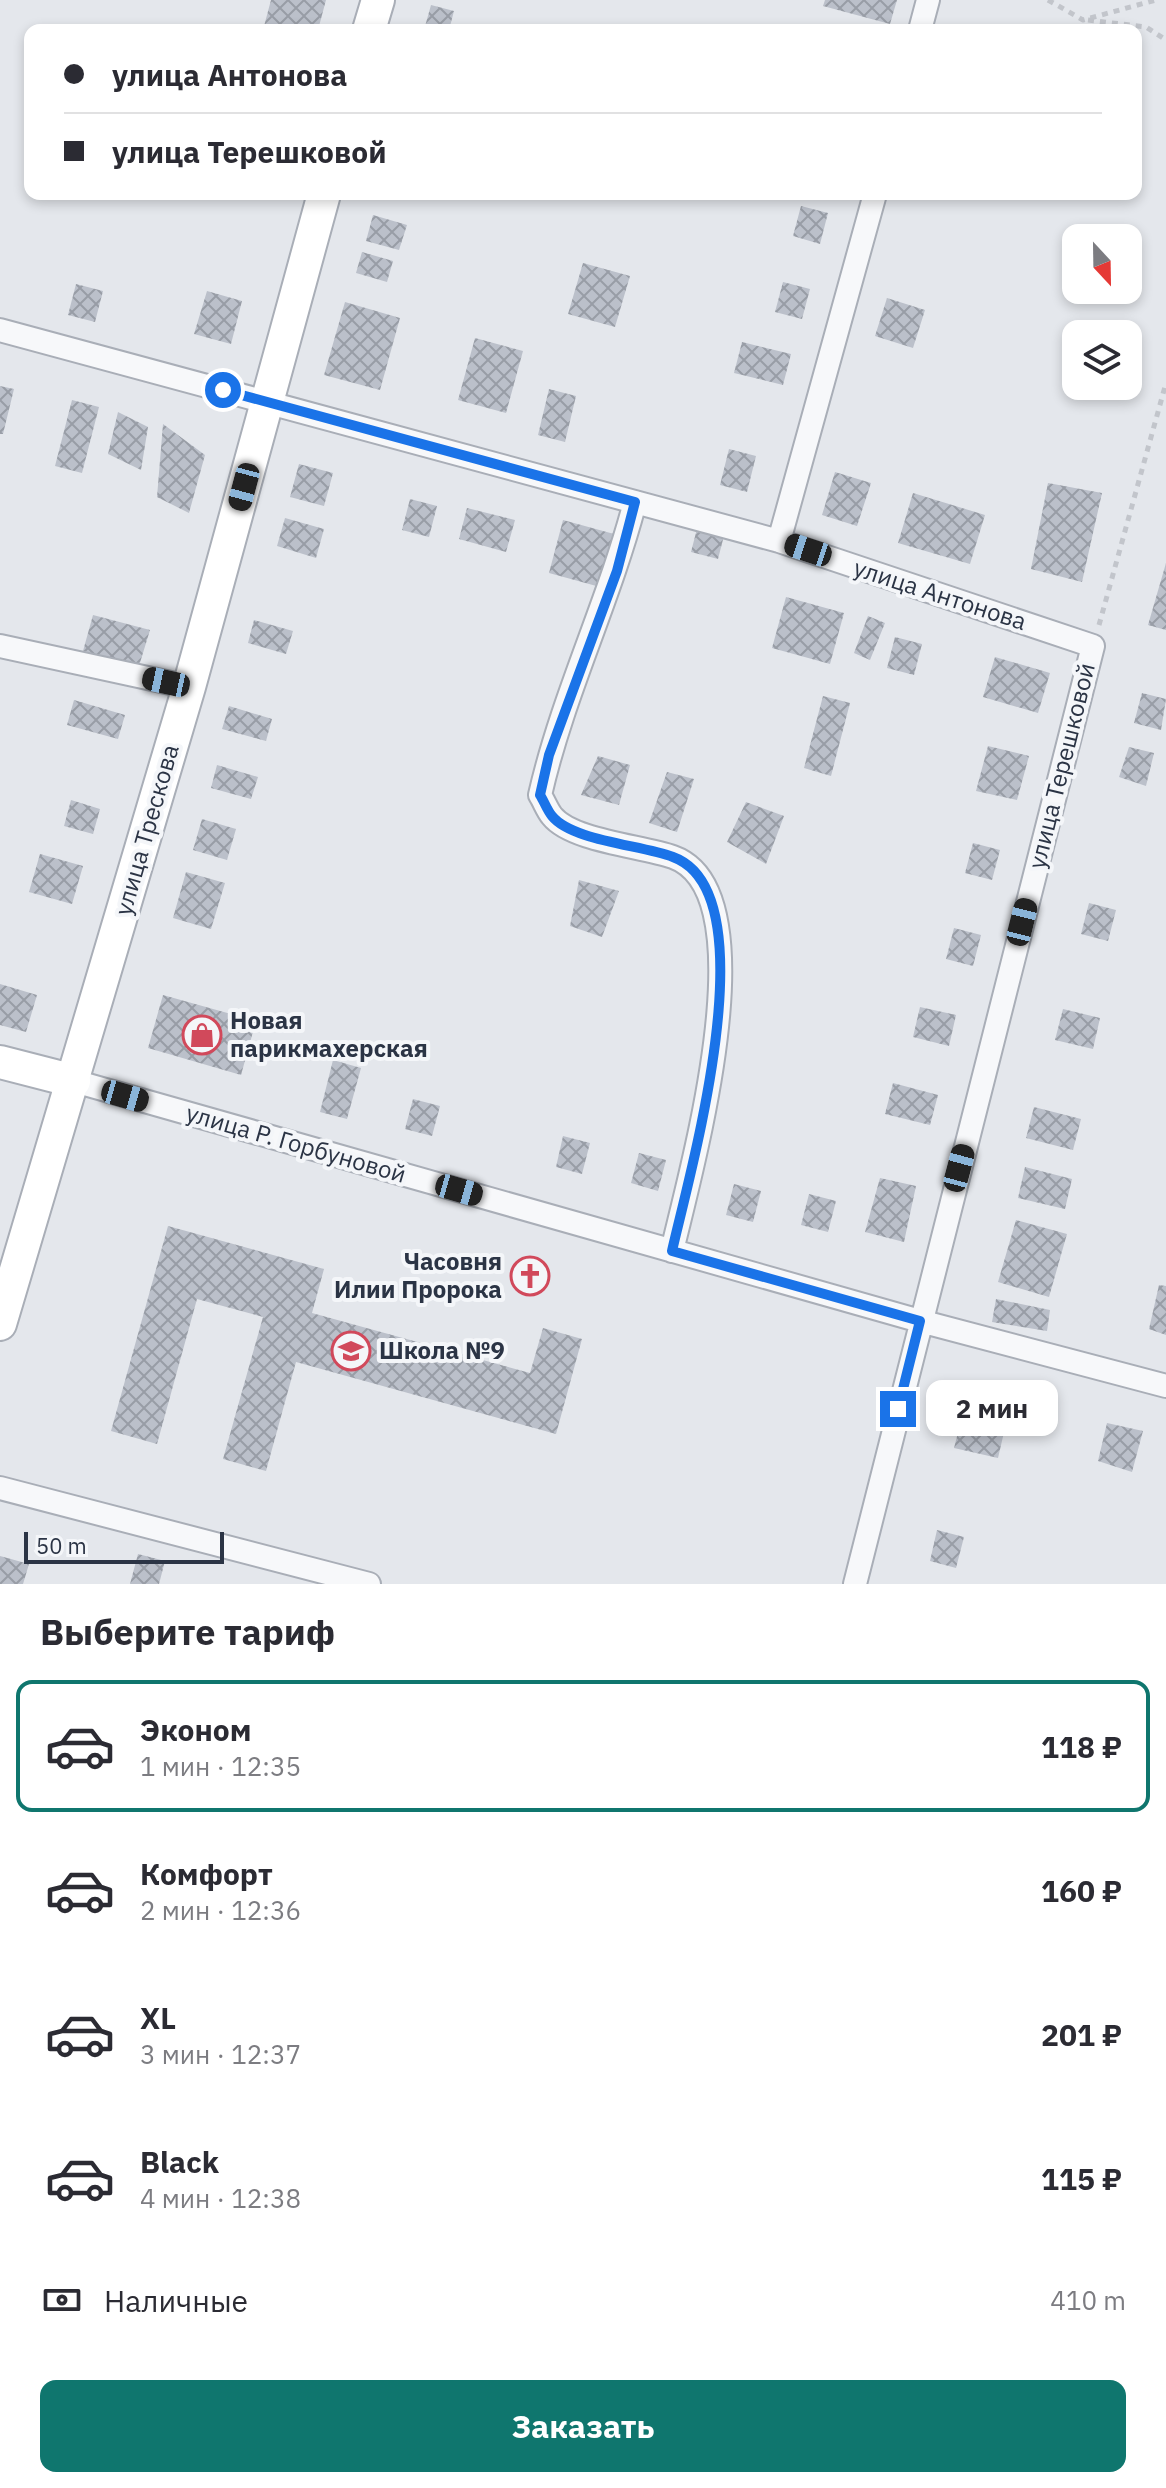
<!DOCTYPE html>
<html lang="ru">
<meta charset="utf-8">
<style>
body{margin:0;font-family:"IBM Plex Sans",sans-serif;background:#f2f2f3;color:#2b2b33;height:100vh;display:flex;flex-direction:column;font-size:30px;white-space:nowrap}
*{box-sizing:border-box;margin:0}
p{font-size:26px;color:#7c7c81}
.icon{flex:none;width:44px;height:44px;fill:none;stroke:currentColor;stroke-width:2;stroke-linecap:round;stroke-linejoin:round}
.map{position:relative;height:1584px;overflow:hidden}
.drawer{display:flex;flex-direction:column;background:#fff;flex:1}
.drawer>*{flex:none}
.top-card{position:absolute;left:24px;top:24px;width:1118px;height:176px;border-radius:16px;box-shadow:0 4px 12px #0003;display:grid;align-content:center;height:176px;padding:0 40px;background:#fff}
.needle{width:52px;rotate:158deg}
.controls{position:absolute;left:1062px;top:224px;display:grid;gap:16px}
.controls a{display:grid;place-items:center;width:80px;height:80px;border-radius:16px;background:#fff;box-shadow:0 4px 12px #0003;font-size:40px}
.scale{position:absolute;left:24px;bottom:20px;width:200px;box-sizing:border-box;padding-left:8px;border:4px solid #2b3445;border-top:0;font-size:22px;line-height:28px;white-space:nowrap;color:#2b3445;-webkit-text-stroke:6px #f4f6f9;paint-order:stroke}
.end{position:absolute;width:36px;height:36px;margin:-18px;border:10px solid #1a73e8;background:#fff;box-shadow:0 0 0 4px #fff}
.from{border-radius:50%}
.bubble{position:absolute;height:56px;border-radius:16px;background:#fff;box-shadow:0 4px 12px #0003;font-size:26px;font-weight:700;line-height:56px;text-align:center}
.car{position:absolute;width:24px;height:48px;margin:-24px -12px;border-radius:10px;box-shadow:0 0 6px 2px #0007;background:linear-gradient(#222 24%,#8ab4d8 0 40%,#222 0 76%,#8ab4d8 0 86%,#222 0)}
.top-card b{display:flex;align-items:center;gap:28px;height:76px;font-size:30px}
.top-card b+b{border-top:2px solid #e1e1e2}
.top-card i{width:20px;height:20px;background:#2b2b33}
ul{padding:0;list-style:none}
li{display:flex;align-items:center;gap:24px;height:132px;margin:0 16px 12px;padding:0 24px;border:4px solid transparent;border-radius:16px}
li div{flex:1}
li b{display:block;font-size:30px}
li em{font-style:normal;font-weight:700}
li.active{border-color:#0f766e}
li>.icon{width:72px;height:72px;stroke-width:1.5}
h2{padding:0 40px;font-size:36px;line-height:96px}
.pay{display:flex;align-items:center;gap:20px;height:88px;padding:0 40px;font-size:30px}
.pay p{margin-inline-start:auto}
.cta{display:flex;gap:16px;margin-top:auto;padding:16px 40px}
.cta a{flex:1;height:92px;border-radius:16px;background:#0f766e;color:#fff;font-size:32px;font-weight:700;line-height:92px;text-align:center}
.map>svg:first-child{display:block}
.building{fill:url(#building-cross-hatch)}
.lines{fill:none;stroke-linecap:round;stroke-linejoin:round}
.street-casing{stroke:#a9aeb7;stroke-width:26}
.secondary-casing{stroke:#a9aeb7;stroke-width:36}
.path{stroke:#c2c5cb;stroke-width:5;stroke-dasharray:6 6;stroke-linecap:butt}
.street{stroke:#f7f8fa;stroke-width:22}
.secondary{stroke:#fff;stroke-width:32}
.route{stroke:#1a73e8;stroke-width:10}
.labels{text-anchor:middle;stroke-width:8;stroke-linejoin:round;paint-order:stroke}
.street-label{font-size:24px;fill:#2b3445;stroke:#f4f6f9}
.poi-label{font-size:24px;font-weight:bold;fill:#2b3445;stroke:#f4f6f9;text-anchor:start}
</style>
<div class="map">
<svg width="1166" height="1584" viewBox="0 0 1166 1584">
<defs>
<pattern id="building-cross-hatch" width="8" height="8" patternUnits="userSpaceOnUse" patternTransform="scale(2)"><rect width="8" height="8" fill="#bbc0ca"/><path d="M0 0l8 8M0 8l8-8" fill="none" stroke="#989da6"/></pattern>
</defs>
<rect width="100%" height="100%" fill="#e4e7ec"/>
<path class="building" d="M271,0H326L318,30H263Z
M825,0H897L890,24L823,6Z
M431,5L454,11L449,30H424Z
M801,206L828,213L820,244L793,236Z
M373,215L407,225L399,250L366,241Z
M362,252L393,261L387,282L356,273Z
M583,263L630,276L615,327L568,314Z
M783,282L810,289L802,319L775,312Z
M76,284L103,291L95,322L68,315Z
M207,291L242,301L231,344L194,334Z
M887,298L925,310L913,348L875,336Z
M345,302L400,318L380,390L324,375Z
M475,338L523,351L506,413L458,400Z
M742,342L791,354L783,385L734,373Z
M0,386L14,389L3,434H0Z
M549,389L576,396L565,442L538,435Z
M72,400L99,407L82,473L55,466Z
M118,412L148,427L141,470L108,454Z
M163,424L205,455L189,513L157,497Z
M729,449L756,456L747,492L720,485Z
M299,464L333,473L324,506L290,497Z
M835,472L871,483L857,526L822,515Z
M1048,483L1102,493L1082,582L1031,569Z
M913,493L985,515L970,564L898,543Z
M410,499L437,506L429,537L402,530Z
M467,508L515,520L506,552L459,539Z
M285,518L324,529L316,558L277,546Z
M563,520L614,534L600,587L549,573Z
M699,521L726,528L718,559L691,552Z
M1166,563V630L1148,625Z
M786,597L844,613L830,664L772,648Z
M93,615L150,630L139,666L83,651Z
M868,616L885,623L870,660L854,653Z
M254,620L293,631L286,654L248,643Z
M895,637L922,644L914,675L887,668Z
M995,657L1050,673L1038,713L983,697Z
M1142,693L1166,699L1161,730L1134,723Z
M823,696L850,703L831,776L804,768Z
M74,700L125,715L118,739L67,725Z
M229,706L272,719L266,741L222,729Z
M988,746L1029,756L1017,800L976,791Z
M1129,747L1154,753L1146,786L1119,777Z
M598,756L630,765L619,805L581,795Z
M217,765L258,777L251,799L211,788Z
M667,772L694,779L677,832L649,823Z
M71,800L100,809L93,834L64,826Z
M746,802L784,816L766,864L727,842Z
M202,819L236,829L227,860L193,850Z
M973,843L1000,850L992,880L965,873Z
M40,854L83,866L72,904L29,892Z
M186,872L225,883L211,929L173,918Z
M579,880L619,891L602,937L570,926Z
M1089,903L1116,910L1108,941L1081,934Z
M954,928L981,935L973,966L946,959Z
M0,984L37,995L26,1032L0,1025Z
M163,995L256,1021L241,1075L148,1048Z
M920,1007L956,1015L949,1046L913,1037Z
M1063,1009L1100,1018L1093,1049L1055,1040Z
M333,1060L361,1068L347,1119L320,1112Z
M893,1083L938,1095L930,1125L885,1114Z
M413,1099L440,1106L432,1136L405,1129Z
M1034,1107L1081,1119L1073,1150L1026,1138Z
M563,1136L590,1143L582,1174L556,1167Z
M639,1153L666,1160L658,1191L631,1183Z
M1025,1167L1072,1179L1065,1209L1018,1198Z
M880,1178L916,1186L904,1242L865,1232Z
M734,1184L761,1191L753,1222L726,1215Z
M809,1194L836,1201L828,1232L801,1225Z
M1016,1220L1067,1234L1049,1297L998,1282Z
M168,1226L324,1269L312,1313L530,1373L543,1328L582,1339L556,1434L296,1362L266,1471L223,1459L263,1317L197,1299L157,1444L111,1431Z
M1159,1285L1166,1286V1335L1149,1329Z
M996,1299L1050,1310L1047,1331L992,1322Z
M962,1417L1005,1428L998,1458L954,1448Z
M1107,1423L1143,1431L1132,1472L1098,1461Z
M937,1530L964,1537L956,1568L930,1561Z
M138,1554L165,1561L159,1584H130Z
M0,1556L29,1564L23,1584H0Z"/>
<g class="lines">
<g class="street-casing">
<path id="street" d="M920,30L928,0
M0,330L779,541L1093,646L855,1584
M635,502C609,602 563,694 540,795C544,801 547,810 552,816C572,841 642,846 673,857C771,892 689,1176 672,1251
M779,541L875,194
M0,646L189,687
M74,1081L920,1321L1166,1386
M0,1488L369,1584"/>
</g>
<g class="secondary-casing">
<path id="secondary" d="M369,30L378,0
M0,1062L74,1081
M0,1324L189,687L324,194"/>
</g>
<path class="path" d="M1048,0L1083,20L1156,0
M1088,20L1146,27L1166,40
M1099,625L1166,383"/>
<use href="#street" class="street"/>
<use href="#secondary" class="secondary"/>
</g>
<g class="lines">
<path class="route" d="M223,390L635,502L617,571L549,755L540,795C544,801 547,810 552,816C572,841 642,845 673,857C771,893 689,1175 672,1251L920,1321L898,1409"/>
</g>
<defs>
<g id="shop-ring" transform="scale(2)"><circle r="9.5" fill="#f4f6f9" stroke="#d1495b" stroke-width="1.5"/><path d="M-5-2.5h2.3a2.7 3.5 0 0 1 5.4 0H5L5.5 6h-11ZM-1.5-2.5h3a1.5 2.3 0 0 0-3 0Z" fill="#d1495b"/></g>
<g id="church-ring" transform="scale(2)"><circle r="9.5" fill="#f4f6f9" stroke="#d1495b" stroke-width="1.5"/><path d="M-1.2-6h2.4v3.5h3.3v2.4h-3.3V6h-2.4V-.1h-3.3v-2.4h3.3Z" fill="#d1495b"/></g>
<g id="school-ring" transform="scale(2)"><circle r="9.5" fill="#f4f6f9" stroke="#d1495b" stroke-width="1.5"/><path d="M0-5L7-2L0 1L-7-2ZM-4 1L0 2.5L4 1V4Q0 6-4 4Z" fill="#d1495b"/></g>
</defs>
<g fill-rule="evenodd">
<use href="#shop-ring" x="202" y="1035"/>
<use href="#church-ring" x="530" y="1276"/>
<use href="#school-ring" x="351" y="1351"/>
</g>
<g class="labels">
<g class="street-label">
<text transform="translate(940 595) rotate(18)" y="8">улица Антонова</text>
<text transform="translate(1062 766) rotate(-76)" y="8">улица Терешковой</text>
<text transform="translate(147 830) rotate(-74)" y="8">улица Трескова</text>
<text transform="translate(296 1144) rotate(16)" y="8">улица Р. Горбуновой</text>
</g>
<g class="poi-label">
<text x="230" y="1029">Новая<tspan x="230" dy="28">парикмахерская</tspan></text>
<text x="502" y="1270" text-anchor="end">Часовня<tspan x="502" dy="28">Илии Пророка</tspan></text>
<text x="379" y="1359">Школа №9</text>
</g>
</g>
</svg>
<div class="controls">
<a><svg class="needle" viewBox="-14 -14 28 28"><path d="M0-13l5 13h-10z" fill="#e53935"/><path d="M0 13l5-13h-10z" fill="#7c7c81"/></svg></a>
<a><svg class="icon" aria-label="layers" viewBox="0 0 24 24"><path d="M12 4l9 5-9 5-9-5zM3 14l9 5 9-5"/></svg></a>
</div>
<div class="scale">50 m</div>
<i class="end from" style="left:223px;top:390px"></i>
<i class="end" style="left:898px;top:1409px"></i>
<div class="bubble" style="left:926px;top:1380px;width:132px">2 мин</div>
<i class="car" style="left:244px;top:487px;rotate:195deg"></i>
<i class="car" style="left:808px;top:550px;rotate:288deg"></i>
<i class="car" style="left:166px;top:682px;rotate:282deg"></i>
<i class="car" style="left:1022px;top:922px;rotate:14deg"></i>
<i class="car" style="left:125px;top:1096px;rotate:106deg"></i>
<i class="car" style="left:959px;top:1168px;rotate:15deg"></i>
<i class="car" style="left:459px;top:1190px;rotate:106deg"></i>
<div class="top-card">
<b><i class="from"></i>улица Антонова</b>
<b><i></i>улица Терешковой</b>
</div>
</div>
<section class="drawer">
<h2>Выберите тариф</h2>
<ul>
<li class="active"><svg class="icon" aria-label="car" viewBox="0 0 24 24"><path d="M5 17H2v-5l4-1 3-4h7l3 4 3 1v5h-3M9 17h6M6 11h13"/><circle cx="7" cy="17" r="2"/><circle cx="17" cy="17" r="2"/></svg><div><b>Эконом</b><p>1 мин · 12:35</p></div><em>118 ₽</em></li>
<li><svg class="icon" aria-label="car" viewBox="0 0 24 24"><path d="M5 17H2v-5l4-1 3-4h7l3 4 3 1v5h-3M9 17h6M6 11h13"/><circle cx="7" cy="17" r="2"/><circle cx="17" cy="17" r="2"/></svg><div><b>Комфорт</b><p>2 мин · 12:36</p></div><em>160 ₽</em></li>
<li><svg class="icon" aria-label="car" viewBox="0 0 24 24"><path d="M5 17H2v-5l4-1 3-4h7l3 4 3 1v5h-3M9 17h6M6 11h13"/><circle cx="7" cy="17" r="2"/><circle cx="17" cy="17" r="2"/></svg><div><b>XL</b><p>3 мин · 12:37</p></div><em>201 ₽</em></li>
<li><svg class="icon" aria-label="car" viewBox="0 0 24 24"><path d="M5 17H2v-5l4-1 3-4h7l3 4 3 1v5h-3M9 17h6M6 11h13"/><circle cx="7" cy="17" r="2"/><circle cx="17" cy="17" r="2"/></svg><div><b>Black</b><p>4 мин · 12:38</p></div><em>115 ₽</em></li>
</ul>
<div class="pay"><svg class="icon" aria-label="cash" viewBox="0 0 24 24"><path d="M3 7h18v10H3z"/><circle cx="12" cy="12" r="2"/></svg>Наличные<p>410 m</p></div>
<div class="cta"><a>Заказать</a></div>
</section>
